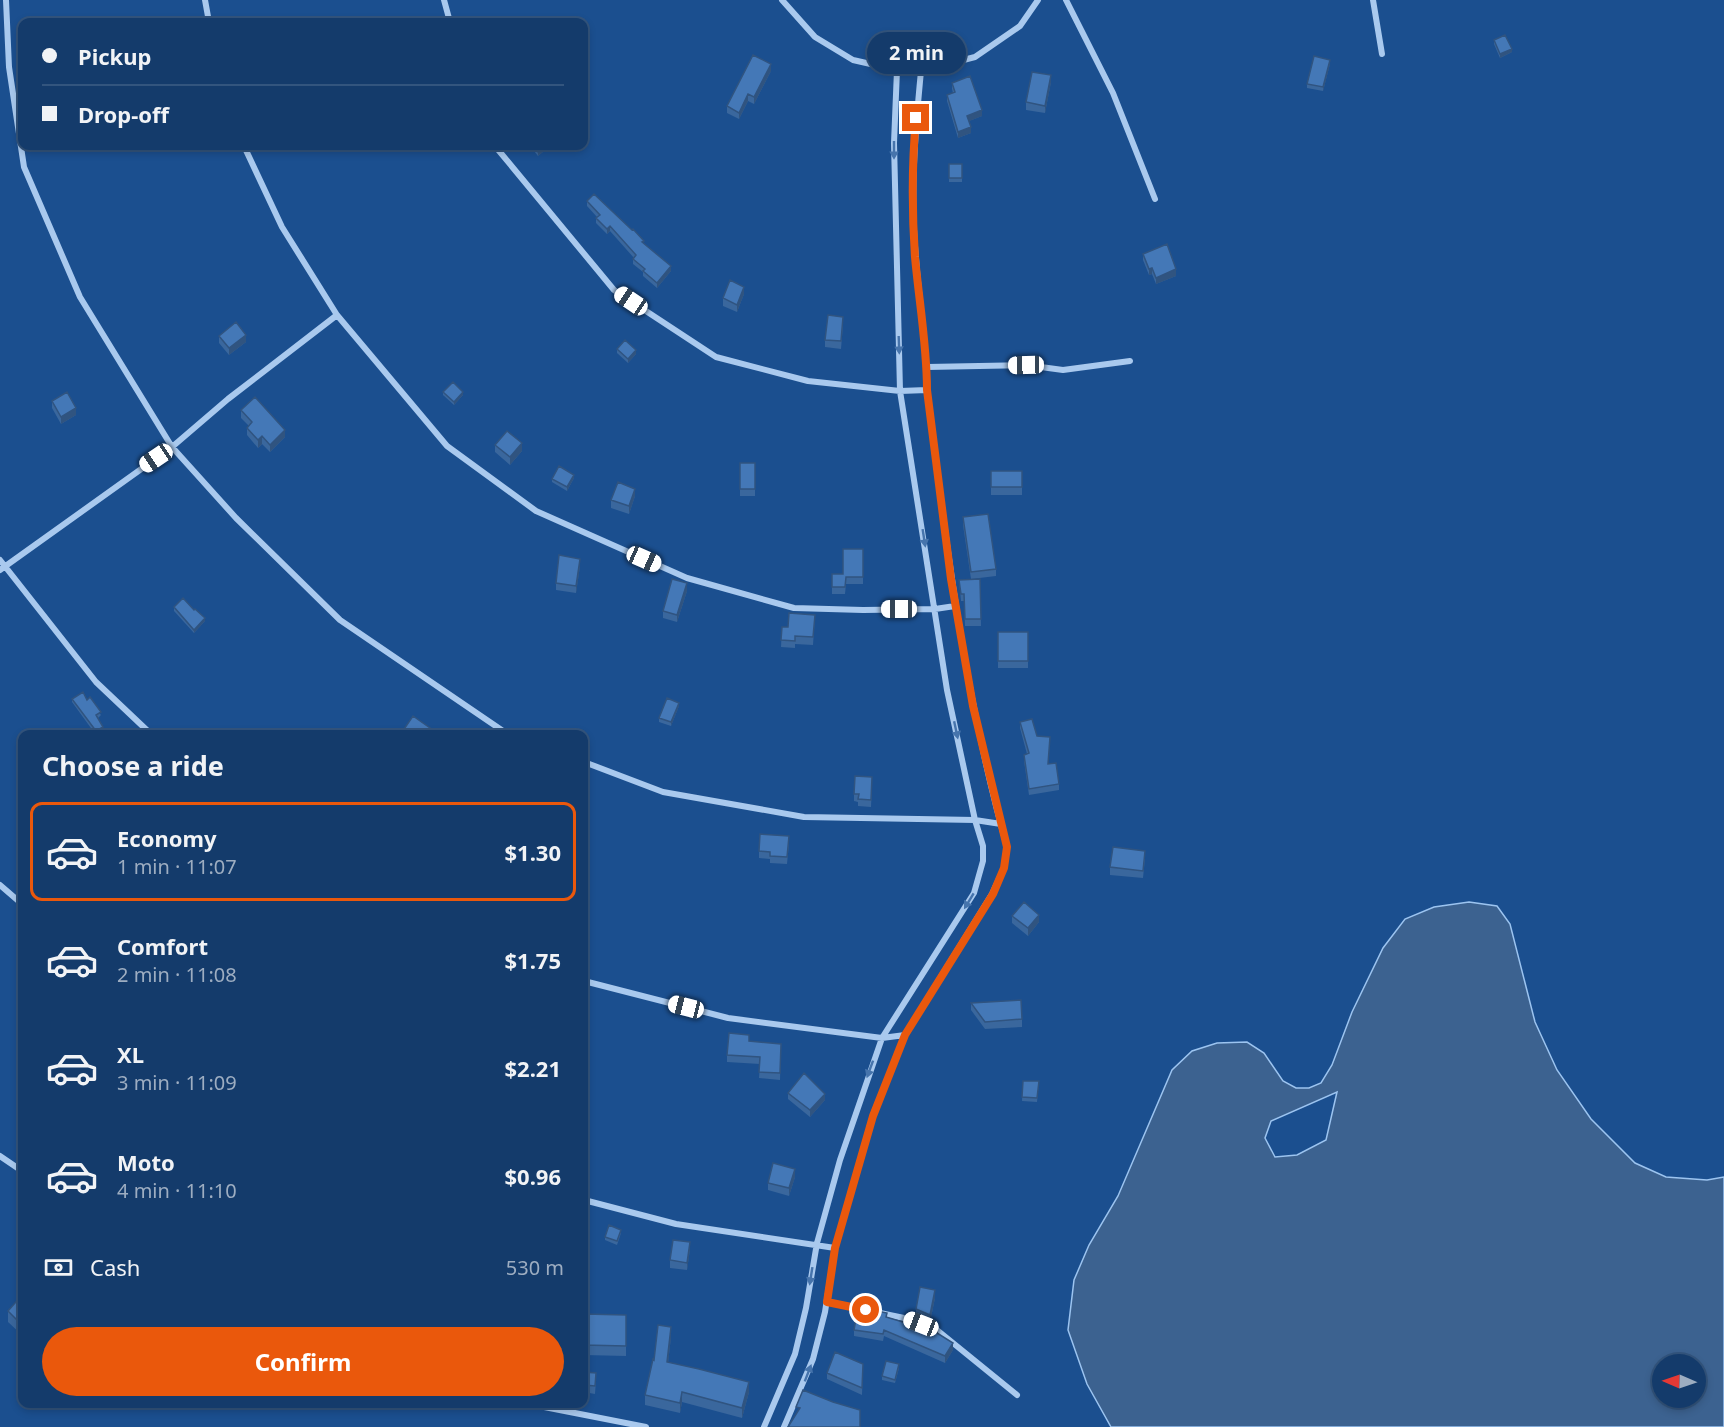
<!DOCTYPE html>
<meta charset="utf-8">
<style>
body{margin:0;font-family:"Noto Sans",sans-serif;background:#214673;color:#f1f3f6;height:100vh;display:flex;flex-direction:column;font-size:22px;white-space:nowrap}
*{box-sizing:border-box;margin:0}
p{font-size:20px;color:#9dadc1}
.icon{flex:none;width:33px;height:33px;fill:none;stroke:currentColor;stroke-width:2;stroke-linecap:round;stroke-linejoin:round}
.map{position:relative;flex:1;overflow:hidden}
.drawer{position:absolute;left:18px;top:730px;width:570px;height:678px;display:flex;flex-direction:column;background:#143b6b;border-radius:12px;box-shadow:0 3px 9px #0003,0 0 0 2px #33557e}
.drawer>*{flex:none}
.hud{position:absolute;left:18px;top:18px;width:570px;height:132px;border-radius:12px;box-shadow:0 3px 9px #0003,0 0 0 2px #33557e;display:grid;align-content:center;height:132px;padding:0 24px;background:#143b6b}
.needle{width:39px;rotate:272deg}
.tools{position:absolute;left:1652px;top:1354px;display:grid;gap:12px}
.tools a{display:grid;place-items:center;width:54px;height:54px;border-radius:50%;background:#143b6b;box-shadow:0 3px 9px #0003,0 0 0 2px #33557e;font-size:30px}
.end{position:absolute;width:27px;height:27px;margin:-14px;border:8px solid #ea580c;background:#fff;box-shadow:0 0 0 3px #fff}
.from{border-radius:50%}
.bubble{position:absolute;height:42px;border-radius:21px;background:#143b6b;box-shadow:0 3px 9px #0003,0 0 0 2px #33557e;font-size:20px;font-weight:700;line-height:42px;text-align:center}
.car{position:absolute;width:18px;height:36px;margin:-18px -9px;border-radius:8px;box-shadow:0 0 4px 2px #0007;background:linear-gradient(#fff 24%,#345 0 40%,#fff 0 76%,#345 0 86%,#fff 0)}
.hud b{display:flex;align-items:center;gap:21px;height:57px;font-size:22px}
.hud b+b{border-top:2px solid #33557e}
.hud i{width:15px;height:15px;background:#f1f3f6}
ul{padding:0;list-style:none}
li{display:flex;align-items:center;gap:18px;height:99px;margin:0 12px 9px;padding:0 12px;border:3px solid transparent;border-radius:12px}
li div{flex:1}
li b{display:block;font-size:22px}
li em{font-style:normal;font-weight:700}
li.current{border-color:#ea580c}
li>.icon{width:54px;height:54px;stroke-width:1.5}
h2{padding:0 24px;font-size:27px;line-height:72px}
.pay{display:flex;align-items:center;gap:15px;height:66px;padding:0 24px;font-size:22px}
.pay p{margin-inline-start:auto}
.cta{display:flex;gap:12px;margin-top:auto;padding:12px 24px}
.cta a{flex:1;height:69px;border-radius:36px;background:#ea580c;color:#fff;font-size:24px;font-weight:700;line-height:69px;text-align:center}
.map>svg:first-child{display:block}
.water{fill:#3c6290;stroke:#9cc4f0;stroke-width:1.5;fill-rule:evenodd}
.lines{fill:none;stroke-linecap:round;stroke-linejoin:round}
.street{stroke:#a9c9ee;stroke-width:6}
.wall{fill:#3a679d}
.shaded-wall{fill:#305480}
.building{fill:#4478b7;stroke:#305480;stroke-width:1.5}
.oneway{fill:#4674ac}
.route{stroke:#ea580c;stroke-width:8}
</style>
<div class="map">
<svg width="1724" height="1427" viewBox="0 0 1724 1427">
<rect width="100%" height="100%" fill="#1b4f8f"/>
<path class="water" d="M1469,902L1497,906L1510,924L1535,1022L1557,1070L1591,1119L1635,1163L1666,1177L1707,1180L1724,1177V1427H1111L1087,1384L1068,1330L1074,1280L1089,1245L1118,1196L1172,1070L1192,1051L1217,1043L1247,1042L1264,1053L1283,1081L1296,1088H1309L1321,1083L1332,1065L1352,1012L1383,948L1405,919L1434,907ZM1337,1092L1326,1140L1297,1155L1275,1157L1265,1138L1271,1121ZM1662,1365H1695V1398H1662Z"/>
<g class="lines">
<path class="street" d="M6,0L9,67L24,167L80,297L172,447L236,518L340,620L503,731L513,735
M205,0L209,22
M444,0L450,22
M782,0L815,37L853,60L897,70L921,71L975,57L1020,26L1038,0
M1066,0L1113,93L1155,199
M1373,0L1382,54
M244,146L282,227L337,315L447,446L536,511L687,578L794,608L863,610L935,609L955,606
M495,146L614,290L716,357L808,381L900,391L927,390
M927,367L1026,365L1063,370L1130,361
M0,560L96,682L152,735
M0,570L172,447L228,399L337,315
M584,762L663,792L804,817L975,820L1001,824
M0,885L22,904
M584,981L728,1018L882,1038L905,1035
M0,1156L22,1171
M584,1200L676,1224L835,1248
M827,1302L864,1310
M880,1313L904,1318L919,1323
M932,1328L937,1330L1017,1395
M529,1404L646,1427
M764,1427L795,1354L806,1308L817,1243L840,1160L882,1038L974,893L983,861V846L975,820L947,690L900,391L894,143L897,70
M784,1427L813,1359L825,1312L835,1248L873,1115L905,1035L992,894L1004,868L1007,847C965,698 946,544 927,390C927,346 919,302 916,258C910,196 915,133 921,71"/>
</g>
<path class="wall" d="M1494,40L1512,52L1500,58L1494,44Z
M1330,64L1323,91L1307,88V84Z
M771,71L754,104L748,101L739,119L727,113V106Z
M1051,82L1045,113L1026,110V102Z
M952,83L982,116L969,121L971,133L958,138L947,101V95L953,93L952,89Z
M530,146H550L538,156Z
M949,164H962V182H949Z
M587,201L644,244L671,271L657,288L643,276V272L633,264V259L634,258L610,231L607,234L596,223V218L597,217L587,206Z
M1143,254L1176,276L1156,284L1152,274L1149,275L1143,260Z
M744,294L737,312L723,306V298Z
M843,324L841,349L825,347V340Z
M219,336L246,342L229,355L219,343Z
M617,349L636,354L628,363L617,353Z
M443,392L463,395L454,405L443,395Z
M52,401L76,415L61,424L52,408Z
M241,410L285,437L270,452L262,444L258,448L247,435V428L249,426L241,418Z
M495,445L522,451L510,465L495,452Z
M740,463H755V496H740Z
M991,471H1022V495H991Z
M574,478L567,491L552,482V479Z
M635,496L629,514L611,508V500Z
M963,517L996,569V576L971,579L963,525Z
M863,549V584H846L845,594H832V574H843Z
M580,566L576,593L556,590V583Z
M980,579L981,626H965L964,601H961L959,580Z
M687,591L677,622L663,618V611Z
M174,607L205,621L194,633L174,611Z
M815,615L813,645L795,644V648L781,647L782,627H788Z
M998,632H1028V668H998Z
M72,699L87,700L101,715L98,718L103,730L96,735L72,702Z
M679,706L671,726L659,722V718Z
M1020,722L1037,736L1048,764L1059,784V790L1029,795L1024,761V755L1027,754L1020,728Z
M872,784L871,807L858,806V802L854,801V794Z
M789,843L787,864L770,863V859L759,858V851Z
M1145,858L1143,878L1110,875V867Z
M1012,916L1039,922L1028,936L1012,923Z
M971,1003L1022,1019V1027L985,1029L971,1010Z
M749,1041L781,1044L780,1080L759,1078L760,1064L727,1062V1055Z
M1023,1081H1039L1037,1102L1022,1101Z
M788,1093L825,1100L810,1117L788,1099Z
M795,1177L789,1196L768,1190V1183Z
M621,1233L617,1245L605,1240V1237Z
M690,1249L687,1270L670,1268V1260Z
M22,1295V1335L8,1322V1311Z
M935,1298L930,1322L916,1317V1309Z
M626,1315V1356L584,1355V1318Z
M887,1317L937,1333L953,1350L945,1363L884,1336L883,1341L854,1336V1330Z
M671,1337L668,1363L749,1392L742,1418L682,1402L680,1413L645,1405V1395L654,1360Z
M863,1364L862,1395L827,1379V1373Z
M899,1368L895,1383L882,1380V1376Z
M584,1372L596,1381L595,1394L584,1392Z"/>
<path class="shaded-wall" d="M1512,49V52L1500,58V54Z
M1330,60V64L1323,91V87Z
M771,64V71L754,104V97Z
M1051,75V82L1045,113V106Z
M748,94V101L739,119V113Z
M982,110V116L967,122V116Z
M971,127V133L958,138V132Z
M546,146H550L538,156V152Z
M610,226V231L607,234V229Z
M671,266V271L657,288V283Z
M1152,268V274L1149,275V269Z
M1176,269V276L1156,284V278Z
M744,287V294L737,312V305Z
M246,335V342L229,355V348Z
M636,350V354L628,363V359Z
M463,392V395L454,405V402Z
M76,408V415L61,424V417Z
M285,430V437L270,452V445Z
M262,436V444L258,448V440Z
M522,443V451L510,465V457Z
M574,475V478L567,491V487Z
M635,489V496L629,514V506Z
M580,559V566L576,593V586Z
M687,583V591L677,622V615Z
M205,618V621L194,633V630Z
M679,703V706L671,726V722Z
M103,727V730L96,735V731Z
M430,728V735H425Z
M1039,915V922L1028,936V928Z
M825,1094V1100L810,1117V1110Z
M795,1169V1177L789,1196V1188Z
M690,1242V1249L687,1270V1263Z
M935,1290V1298L930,1322V1315Z
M671,1327V1337L667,1372V1362Z
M953,1343V1350L945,1363V1356Z
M749,1382V1392L742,1418V1408Z
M682,1392V1402L680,1413V1403Z"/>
<path class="building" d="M1505,35L1512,49L1500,54L1494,40Z
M753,55L771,64L754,97L748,94L739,113L727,106Z
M1314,56L1330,60L1323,87L1307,84Z
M1032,72L1051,75L1045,106L1026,102Z
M970,76L982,110L967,116L971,127L958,132L947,95L955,92L952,83Z
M533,146H546L538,152Z
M949,164H962V178H949Z
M594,194L632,230L633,229L644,241L642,242L671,266L657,283L643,271L645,269L633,259L636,255L610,226L607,229L596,218L600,215L587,201Z
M1167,244L1176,269L1156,278L1152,268L1149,269L1143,254Z
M730,280L744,287L737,305L723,298Z
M828,315L843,317L841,341L825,340Z
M236,322L246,335L229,348L219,336Z
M625,340L636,350L628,359L617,349Z
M453,382L463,392L454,402L443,392Z
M67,392L76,408L61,417L52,401Z
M255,397L285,430L270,445L262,436L258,440L247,428L252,422L241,410Z
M507,431L522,443L510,457L495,445Z
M740,463H755V489H740Z
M559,466L574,475L567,487L552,479Z
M991,471H1022V487H991Z
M618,482L635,489L629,506L611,500Z
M988,514L996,569L971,572L963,517Z
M843,549H863V577H846L845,587H832V574H843Z
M559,555L580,559L576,586L556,583Z
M672,579L687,583L677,615L663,611Z
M980,579L981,619H965L964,594H961L959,580Z
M183,598L194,610L195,609L205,618L194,630L174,607Z
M789,613L815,615L813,637L795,636V641L781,640L782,627H788Z
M998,632H1028V661H998Z
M83,692L87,700L90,697L101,712L96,715L103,727L96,731L72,699Z
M667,698L679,703L671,722L659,718Z
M413,716L430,728L425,735H400Z
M1032,719L1037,736L1050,737L1048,764L1056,763L1059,784L1029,789L1024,755L1029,753L1020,722Z
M855,776L872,777L871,800L858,799L859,794H854Z
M760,834L789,836L787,857L770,856V852L759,851Z
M1113,847L1145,851L1143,871L1110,867Z
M1024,902L1039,915L1028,928L1012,916Z
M1021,1000L1022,1019L985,1022L971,1003Z
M729,1033L749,1035V1041L781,1044L780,1073L759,1072L760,1057L727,1055Z
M804,1073L825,1094L810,1110L788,1093Z
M1023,1081H1039L1037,1098L1022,1097Z
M773,1163L795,1169L789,1188L768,1183Z
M609,1225L621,1230L617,1241L605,1237Z
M673,1240L690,1242L687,1263L670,1260Z
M920,1287L935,1290L930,1315L916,1309Z
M22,1295V1325L8,1311Z
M858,1307L887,1313L886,1317L913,1325L914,1320L937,1330V1333L953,1343L945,1356L884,1330L883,1334L854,1330Z
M584,1314L626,1315V1346L584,1345Z
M658,1325L671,1327L667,1362L699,1369L749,1382L742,1408L682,1392L680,1403L645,1395L653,1359L654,1360Z
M835,1352L863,1364L862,1388L827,1373Z
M886,1361L899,1364L895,1380L882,1376Z
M584,1372L596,1373L595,1386L584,1385Z
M803,1390L833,1402L860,1410V1427H788L800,1408L796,1407Z"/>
<defs><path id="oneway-solid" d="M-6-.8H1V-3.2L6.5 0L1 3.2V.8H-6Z" transform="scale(1.5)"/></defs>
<g class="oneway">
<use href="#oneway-solid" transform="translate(894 150) rotate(90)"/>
<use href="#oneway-solid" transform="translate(899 345) rotate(88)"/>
<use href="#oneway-solid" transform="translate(924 538) rotate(81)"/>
<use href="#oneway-solid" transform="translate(956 730) rotate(78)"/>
<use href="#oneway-solid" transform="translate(969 901) rotate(121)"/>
<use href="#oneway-solid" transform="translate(870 1069) rotate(110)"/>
<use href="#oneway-solid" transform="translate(811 1276) rotate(99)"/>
<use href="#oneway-solid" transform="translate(808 1373) rotate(-69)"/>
</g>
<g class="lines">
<path class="route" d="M866,1310L827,1302L835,1248L873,1116L905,1035L993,894L1004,868L1007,847L973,706L951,579L927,390C927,346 919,301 915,257C912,213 912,162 916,118"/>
</g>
</svg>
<div class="tools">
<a><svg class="needle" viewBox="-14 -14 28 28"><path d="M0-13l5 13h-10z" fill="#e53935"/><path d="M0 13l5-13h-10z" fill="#9dadc1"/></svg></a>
</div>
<i class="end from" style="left:866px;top:1310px"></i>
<i class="end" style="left:916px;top:118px"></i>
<div class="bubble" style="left:867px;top:32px;width:99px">2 min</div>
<i class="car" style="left:631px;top:301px;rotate:304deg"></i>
<i class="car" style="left:1026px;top:365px;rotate:269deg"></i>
<i class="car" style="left:156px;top:458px;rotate:236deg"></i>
<i class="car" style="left:644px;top:559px;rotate:114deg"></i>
<i class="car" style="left:899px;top:609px;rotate:270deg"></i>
<i class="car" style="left:686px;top:1007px;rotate:284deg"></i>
<i class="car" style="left:921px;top:1324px;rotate:291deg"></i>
<div class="hud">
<b><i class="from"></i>Pickup</b>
<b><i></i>Drop-off</b>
</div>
<section class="drawer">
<h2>Choose a ride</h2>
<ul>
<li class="current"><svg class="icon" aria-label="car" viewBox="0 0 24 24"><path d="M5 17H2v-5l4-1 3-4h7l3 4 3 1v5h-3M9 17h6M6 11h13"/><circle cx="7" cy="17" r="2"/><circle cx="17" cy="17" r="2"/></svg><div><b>Economy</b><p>1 min · 11:07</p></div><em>$1.30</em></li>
<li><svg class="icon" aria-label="car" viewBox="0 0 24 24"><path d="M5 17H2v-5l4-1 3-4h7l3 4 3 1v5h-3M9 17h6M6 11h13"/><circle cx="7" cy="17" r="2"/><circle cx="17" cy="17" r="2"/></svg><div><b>Comfort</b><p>2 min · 11:08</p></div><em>$1.75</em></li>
<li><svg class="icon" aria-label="car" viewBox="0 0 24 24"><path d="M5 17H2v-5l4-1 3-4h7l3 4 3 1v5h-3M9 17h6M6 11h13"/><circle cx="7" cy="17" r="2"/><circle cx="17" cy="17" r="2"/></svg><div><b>XL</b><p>3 min · 11:09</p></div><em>$2.21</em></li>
<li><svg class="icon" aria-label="car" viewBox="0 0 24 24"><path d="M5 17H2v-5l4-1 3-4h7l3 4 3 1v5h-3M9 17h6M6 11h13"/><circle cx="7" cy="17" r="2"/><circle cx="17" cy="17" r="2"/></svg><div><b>Moto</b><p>4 min · 11:10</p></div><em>$0.96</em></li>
</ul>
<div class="pay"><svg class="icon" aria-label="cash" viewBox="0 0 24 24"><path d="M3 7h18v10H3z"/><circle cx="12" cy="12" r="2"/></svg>Cash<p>530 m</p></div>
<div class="cta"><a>Confirm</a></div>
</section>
</div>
